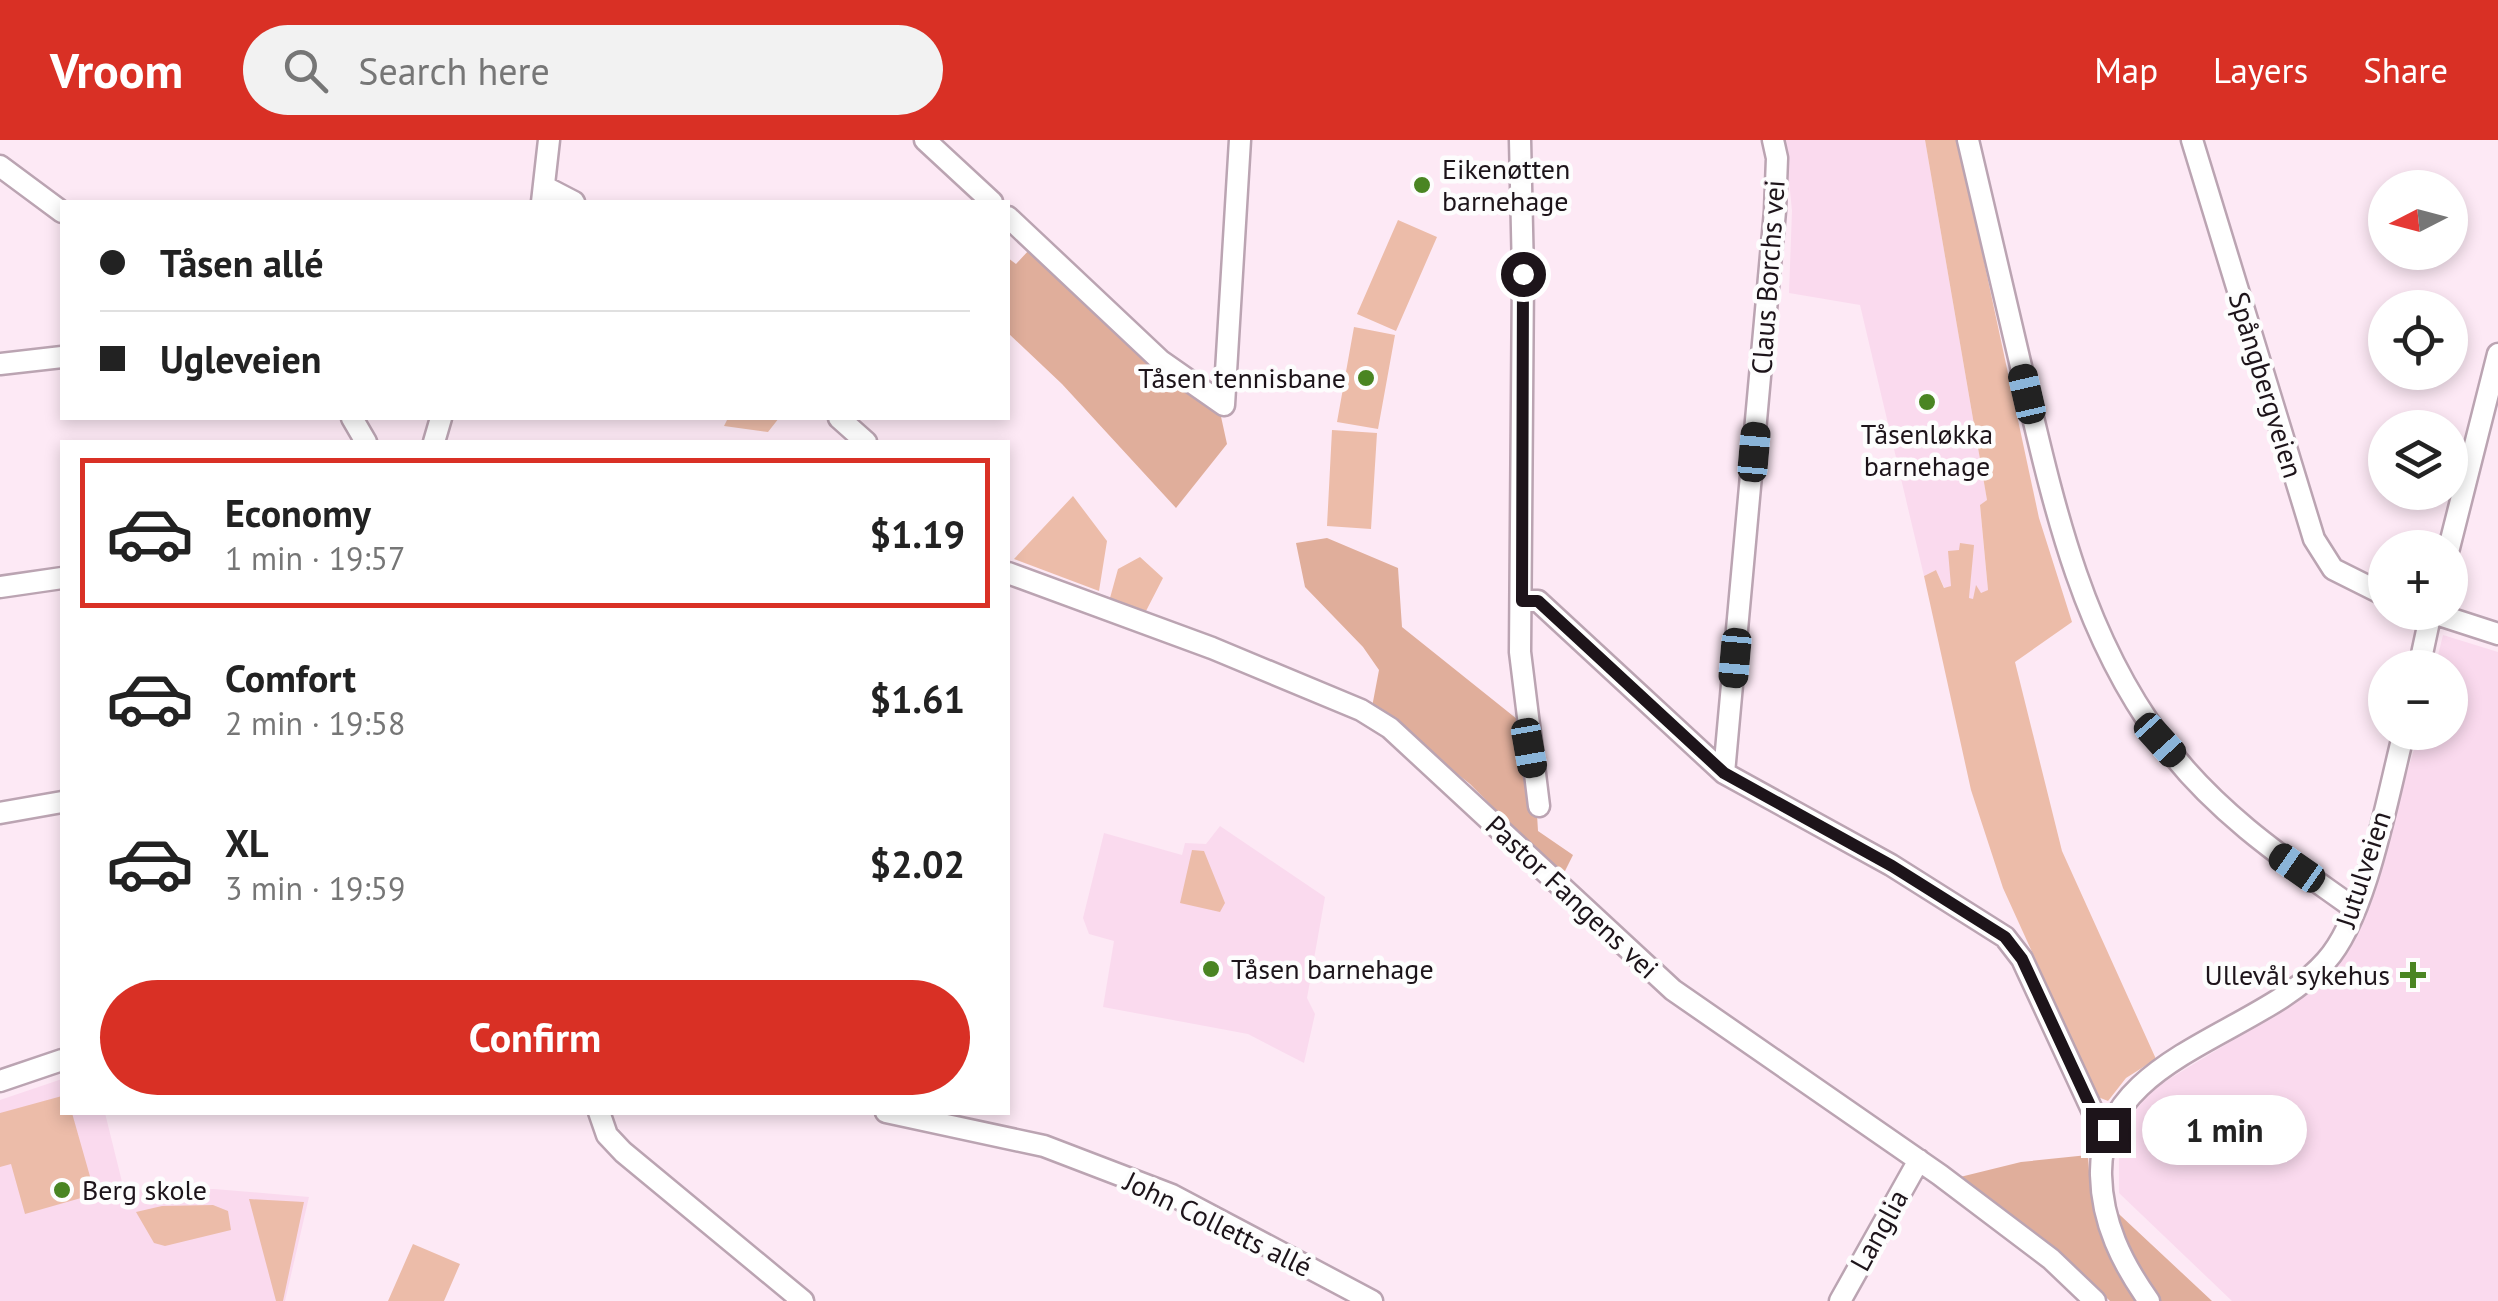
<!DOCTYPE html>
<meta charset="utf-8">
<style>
body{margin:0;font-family:"PT Sans",sans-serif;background:#f2f2f2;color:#222;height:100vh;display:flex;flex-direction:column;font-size:38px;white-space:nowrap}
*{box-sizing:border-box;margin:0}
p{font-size:32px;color:#767676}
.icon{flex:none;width:55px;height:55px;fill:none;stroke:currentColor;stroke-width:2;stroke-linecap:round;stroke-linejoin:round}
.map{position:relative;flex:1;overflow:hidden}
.sheet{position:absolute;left:60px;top:300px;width:950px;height:675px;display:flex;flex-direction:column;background:#fff;border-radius:0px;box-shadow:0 5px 15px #0003}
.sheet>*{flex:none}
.top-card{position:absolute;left:60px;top:60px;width:950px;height:220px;border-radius:0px;box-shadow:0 5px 15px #0003;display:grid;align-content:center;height:220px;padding:0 40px;background:#fff}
.needle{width:65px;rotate:264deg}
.tools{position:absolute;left:2368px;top:30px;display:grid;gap:20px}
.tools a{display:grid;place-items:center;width:100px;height:100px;border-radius:50%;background:#fff;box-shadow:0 5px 15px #0003;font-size:50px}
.end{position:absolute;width:45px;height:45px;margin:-22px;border:12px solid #1d141a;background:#fff;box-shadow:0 0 0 5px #fff}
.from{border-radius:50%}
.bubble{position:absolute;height:70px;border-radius:35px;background:#fff;box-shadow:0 5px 15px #0003;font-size:32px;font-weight:600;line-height:70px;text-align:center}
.car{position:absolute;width:30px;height:60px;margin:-30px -15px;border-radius:12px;box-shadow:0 0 8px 2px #0007;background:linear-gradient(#222 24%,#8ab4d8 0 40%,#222 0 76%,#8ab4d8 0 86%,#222 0)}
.top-card b{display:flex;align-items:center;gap:35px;height:95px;font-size:38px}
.top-card b+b{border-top:2px solid #e0e0e0}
.top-card i{width:25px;height:25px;background:#222}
ul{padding:18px 0 0;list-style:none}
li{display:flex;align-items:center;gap:30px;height:150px;margin:0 20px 15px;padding:0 20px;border:5px solid transparent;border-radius:0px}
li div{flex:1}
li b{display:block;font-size:38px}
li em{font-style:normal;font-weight:600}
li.selected{border-color:#d93025}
li>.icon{width:90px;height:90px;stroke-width:1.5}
.action{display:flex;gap:20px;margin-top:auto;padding:20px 40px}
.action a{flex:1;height:115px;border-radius:60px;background:#d93025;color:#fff;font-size:40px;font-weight:600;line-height:115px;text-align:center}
header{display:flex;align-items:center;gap:60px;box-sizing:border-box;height:140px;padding:0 50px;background:#d93025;color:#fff}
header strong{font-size:48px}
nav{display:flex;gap:55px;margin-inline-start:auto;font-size:35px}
.search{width:700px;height:90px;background:#f2f2f2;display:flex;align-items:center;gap:25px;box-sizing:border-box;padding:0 35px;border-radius:55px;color:#767676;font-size:38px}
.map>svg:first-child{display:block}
.built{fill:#fadaee}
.green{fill:#ecbca9}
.forest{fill:#e0ae9b}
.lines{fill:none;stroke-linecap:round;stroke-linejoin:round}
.minor-casing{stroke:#bba4b2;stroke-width:25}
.minor{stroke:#fff;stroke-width:20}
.route{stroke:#1d141a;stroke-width:12}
.poi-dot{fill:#4a8522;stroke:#fdfdfd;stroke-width:4}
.labels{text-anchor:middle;stroke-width:9;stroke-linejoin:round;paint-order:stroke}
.poi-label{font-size:28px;fill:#1d141a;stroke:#fdfdfd;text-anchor:start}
.street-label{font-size:28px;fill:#1d141a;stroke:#fdfdfd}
</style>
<header>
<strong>Vroom</strong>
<div class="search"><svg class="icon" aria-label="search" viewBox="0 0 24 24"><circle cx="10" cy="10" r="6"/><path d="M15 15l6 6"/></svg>Search here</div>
<nav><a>Map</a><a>Layers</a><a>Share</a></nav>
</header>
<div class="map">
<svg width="2498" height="1161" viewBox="0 0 2498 1161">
<rect width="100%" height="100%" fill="#fde9f5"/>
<path class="built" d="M1785,0H1925L1987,360L1980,366L1988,450L1973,459H1969L1973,405L1960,410L1951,446L1945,449L1936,430L1924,436L1860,165L1789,153L1792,71Z
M2443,495L2498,512V1161H2232L2119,1053V1012L2136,970L2151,950L2312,852L2343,818L2366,769L2419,593L2450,592V528L2435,527Z
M1220,686L1325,757L1307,858L1315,874L1304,923L1248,894L1103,867L1114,801L1089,794L1083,778L1104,693L1182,715L1185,703L1206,704Z
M62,939V972L105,973L124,1050L214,1049L309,1057L285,1161H0V960Z"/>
<path class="green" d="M1925,0H1958L2039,378L2072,482L2015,522L2062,711L2156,919L2126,938L2108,961L2098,957L2003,748L1971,650L1924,436L1936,430L1944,448L1951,446L1948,411L1959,410L1960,403L1974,405L1969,458L1973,459L1976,445L1981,453L1988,450L1980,365L1987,360Z
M1398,80L1437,97L1396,191L1357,174Z
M1354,187L1395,195L1378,289L1337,282Z
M728,278H779L768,292L724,286Z
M1332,290L1377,293L1371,389L1327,386Z
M1073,356L1107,401L1099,451L1014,419Z
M1140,417L1163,438L1146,471L1110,458L1118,429Z
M1192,710L1204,711L1225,763L1220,772L1180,763Z
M62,956V972L72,973L95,1054L25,1074L11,1024L0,1027V973Z
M249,1059L304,1062L283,1161H276Z
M213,1065L228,1071L231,1090L165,1106L154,1103L136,1072L162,1066Z
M413,1104L460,1124L444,1161H388Z"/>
<path class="forest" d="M1030,109L1220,272L1227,304L1176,368L1062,244L1008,193V118L1016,124Z
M1327,398L1398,428L1402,487L1532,591L1538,691L1573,715L1562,737L1470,644L1372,567L1379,530L1363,507L1305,447L1296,403Z
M2088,1015L2090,1047L2212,1161H2110L2060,1113L1956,1038L2021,1022Z"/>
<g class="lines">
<g class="minor-casing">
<path id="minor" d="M925,0L992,62
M1520,0L1523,134L1520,512L1539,666
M1968,0C1987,84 2007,168 2027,252C2056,375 2084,495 2160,598C2211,669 2284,719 2354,768
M2192,0L2314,399L2333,429L2385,455
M0,26L62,72
M547,48L574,62
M542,62L549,0
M1008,77L1161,221L1224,265
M0,224L62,217
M1224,265L1240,0
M352,278L366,302
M839,278L866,302
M434,302L441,278
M2449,408L2498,214
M1008,433L1212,508L1361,570L1390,588L1673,850L1940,1035L2051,1119L2095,1161
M0,447L62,438
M1522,461H1538L1724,633L1891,725L2005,797L2022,819L2093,972L2108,989
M2430,472L2498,494
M2419,528L2431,472
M1724,633L1775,71L1777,18L1773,0
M0,673L62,662
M0,941L62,920
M599,972L607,995L623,1012L803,1161
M886,972L1044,1006L1172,1055L1372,1161
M1840,1161L1919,1020
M2149,1161C2122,1123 2102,1083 2101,1035C2098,916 2260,896 2326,821C2367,776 2388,653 2404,592"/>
</g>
<use href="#minor" class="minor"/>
</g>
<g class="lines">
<path class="route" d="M1523,134L1522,461H1538L1724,633L1892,726L2005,797L2022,819L2093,972L2108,990"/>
</g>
<g class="poi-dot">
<circle cx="1422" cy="45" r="10"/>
<circle cx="1366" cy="238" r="10"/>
<circle cx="1927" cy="262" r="10"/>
<circle cx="1211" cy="829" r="10"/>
<path d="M2408 820h10v10h10v10h-10v10h-10v-10h-10v-10h10z"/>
<circle cx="62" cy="1050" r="10"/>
</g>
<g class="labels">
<g class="poi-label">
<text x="1442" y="39">Eikenøtten<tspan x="1442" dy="32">barnehage</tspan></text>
<text x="1346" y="248" text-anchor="end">Tåsen tennisbane</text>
<text x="1927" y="304" text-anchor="middle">Tåsenløkka<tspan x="1927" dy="32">barnehage</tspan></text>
<text x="1231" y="839">Tåsen barnehage</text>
<text x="2390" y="845" text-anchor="end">Ullevål sykehus</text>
<text x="82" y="1060">Berg skole</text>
</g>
<g class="street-label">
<text transform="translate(1768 137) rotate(-86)" y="10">Claus Borchs vei</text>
<text transform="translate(2266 245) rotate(73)" y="10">Spångbergveien</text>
<text transform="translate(2363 729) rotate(-72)" y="10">Jutulveien</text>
<text transform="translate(1572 757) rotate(43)" y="10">Pastor Fangens vei</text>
<text transform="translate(1218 1084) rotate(26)" y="10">John Colletts allé</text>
<text transform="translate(1879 1090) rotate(-61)" y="10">Langlia</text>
</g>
</g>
</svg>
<div class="tools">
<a><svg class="needle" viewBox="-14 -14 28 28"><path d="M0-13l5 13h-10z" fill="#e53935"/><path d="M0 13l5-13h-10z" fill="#767676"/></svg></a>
<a><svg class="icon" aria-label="locate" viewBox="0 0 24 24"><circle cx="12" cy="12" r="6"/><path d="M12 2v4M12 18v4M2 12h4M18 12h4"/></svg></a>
<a><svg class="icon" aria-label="layers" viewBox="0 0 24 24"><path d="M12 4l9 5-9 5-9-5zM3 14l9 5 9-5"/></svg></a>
<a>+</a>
<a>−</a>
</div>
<i class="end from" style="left:1523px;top:134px"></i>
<i class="end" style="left:2108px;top:990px"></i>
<div class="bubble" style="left:2142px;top:955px;width:165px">1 min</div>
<i class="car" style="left:2027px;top:254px;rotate:347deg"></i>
<i class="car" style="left:1754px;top:312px;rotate:5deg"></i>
<i class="car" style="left:1735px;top:518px;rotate:185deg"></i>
<i class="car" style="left:2160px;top:600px;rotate:138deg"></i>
<i class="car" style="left:1529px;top:608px;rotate:170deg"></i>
<i class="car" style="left:2297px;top:728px;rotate:305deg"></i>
<div class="top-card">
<b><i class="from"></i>Tåsen allé</b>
<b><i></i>Ugleveien</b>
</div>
<section class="sheet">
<ul>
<li class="selected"><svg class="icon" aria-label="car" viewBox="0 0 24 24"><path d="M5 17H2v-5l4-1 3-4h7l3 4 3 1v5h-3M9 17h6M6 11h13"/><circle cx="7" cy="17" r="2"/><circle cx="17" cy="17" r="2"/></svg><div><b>Economy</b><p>1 min · 19:57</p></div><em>$1.19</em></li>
<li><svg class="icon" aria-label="car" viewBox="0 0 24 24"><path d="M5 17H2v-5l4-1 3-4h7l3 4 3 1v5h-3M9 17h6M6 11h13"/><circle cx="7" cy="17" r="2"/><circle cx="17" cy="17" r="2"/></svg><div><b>Comfort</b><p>2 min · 19:58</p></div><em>$1.61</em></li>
<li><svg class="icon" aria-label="car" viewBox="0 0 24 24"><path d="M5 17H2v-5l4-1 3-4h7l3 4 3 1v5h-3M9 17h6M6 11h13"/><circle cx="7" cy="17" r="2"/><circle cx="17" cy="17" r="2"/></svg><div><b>XL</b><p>3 min · 19:59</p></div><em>$2.02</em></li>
</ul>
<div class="action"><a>Confirm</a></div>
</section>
</div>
